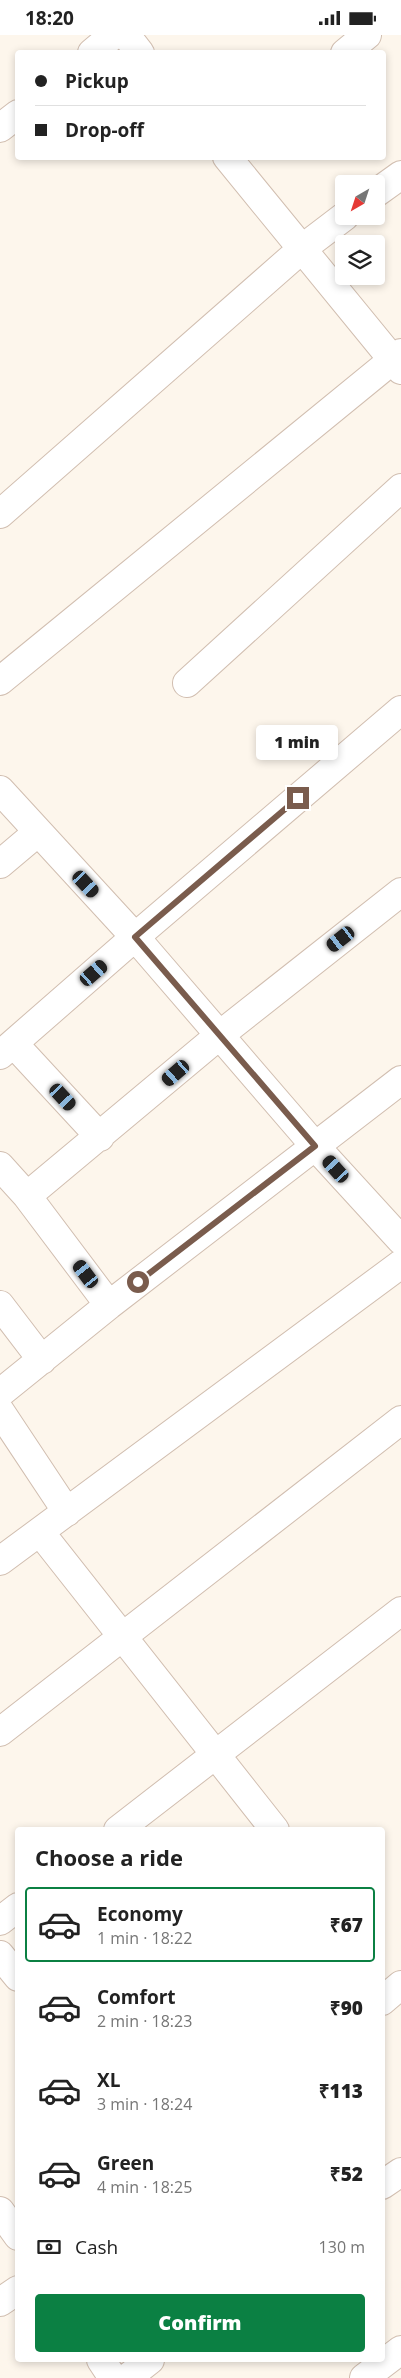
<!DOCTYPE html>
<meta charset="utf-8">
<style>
body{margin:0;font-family:"Open Sans",sans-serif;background:#f6f6f6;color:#222;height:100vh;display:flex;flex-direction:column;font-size:19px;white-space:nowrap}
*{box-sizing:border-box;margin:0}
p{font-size:16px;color:#767676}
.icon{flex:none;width:28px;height:28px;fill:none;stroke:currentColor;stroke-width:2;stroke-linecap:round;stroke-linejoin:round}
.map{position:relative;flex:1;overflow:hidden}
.panel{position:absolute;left:15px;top:1792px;width:370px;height:535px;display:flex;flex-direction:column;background:#fff;border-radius:5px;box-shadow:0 2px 8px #0003}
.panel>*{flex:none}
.guide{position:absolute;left:15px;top:15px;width:371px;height:110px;border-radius:5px;box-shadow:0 2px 8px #0003;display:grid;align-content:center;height:110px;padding:0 20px;background:#fff}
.needle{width:32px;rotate:219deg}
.fabs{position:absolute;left:335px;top:140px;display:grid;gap:10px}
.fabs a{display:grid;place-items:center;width:50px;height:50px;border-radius:5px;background:#fff;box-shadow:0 2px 8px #0003;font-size:25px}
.end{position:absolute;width:22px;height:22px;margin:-11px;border:6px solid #7a5c4d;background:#fff;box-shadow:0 0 0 2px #fff}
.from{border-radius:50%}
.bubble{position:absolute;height:35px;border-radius:5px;background:#fff;box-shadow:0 2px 8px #0003;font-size:16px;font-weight:800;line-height:35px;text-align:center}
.car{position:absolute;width:15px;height:30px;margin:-15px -8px;border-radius:6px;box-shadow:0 0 4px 1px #0007;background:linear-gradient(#222 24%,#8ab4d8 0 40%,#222 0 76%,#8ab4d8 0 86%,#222 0)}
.guide b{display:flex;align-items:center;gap:18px;height:48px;font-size:19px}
.guide b+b{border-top:1px solid #e0e0e0}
.guide i{width:12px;height:12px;background:#222}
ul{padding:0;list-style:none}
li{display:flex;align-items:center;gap:15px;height:75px;margin:0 10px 8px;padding:0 10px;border:2px solid transparent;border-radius:5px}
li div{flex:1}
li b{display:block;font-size:19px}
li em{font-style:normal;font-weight:800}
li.active{border-color:#0b8043}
li>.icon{width:45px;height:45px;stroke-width:1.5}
h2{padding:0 20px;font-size:22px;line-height:60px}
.pay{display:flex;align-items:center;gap:12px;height:55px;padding:0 20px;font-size:19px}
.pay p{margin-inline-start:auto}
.action{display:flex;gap:10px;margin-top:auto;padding:10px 20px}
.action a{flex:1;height:58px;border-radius:5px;background:#0b8043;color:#fff;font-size:20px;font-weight:800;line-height:58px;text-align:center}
.status{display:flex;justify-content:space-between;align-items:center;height:35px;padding:0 25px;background:#fff;direction:ltr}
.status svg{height:14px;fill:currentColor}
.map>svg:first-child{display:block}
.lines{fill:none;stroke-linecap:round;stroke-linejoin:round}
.street-casing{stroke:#d1beb0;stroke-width:30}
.street{stroke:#fff;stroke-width:28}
.route{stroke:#7a5c4d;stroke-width:6}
</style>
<div class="status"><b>18:20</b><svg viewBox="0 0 49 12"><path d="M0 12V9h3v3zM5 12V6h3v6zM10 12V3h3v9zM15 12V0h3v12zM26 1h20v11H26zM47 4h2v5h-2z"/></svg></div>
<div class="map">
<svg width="401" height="2343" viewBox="0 0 401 2343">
<rect width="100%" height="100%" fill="#fdf6ec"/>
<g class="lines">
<g class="street-casing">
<path id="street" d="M126,0L140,18
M92,18L113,0
M345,18L367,0
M0,93L18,79
M227,122L401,335
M376,158L401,140
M0,479L303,213L345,181
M0,646L401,318
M187,648L401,453
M0,755L135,902L315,1111L401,1205
M0,829L38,797
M14,1009L100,1102
M0,1020L135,902L401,675
M0,1131L27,1161L109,1270
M27,1161L221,999L401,857
M0,1270L42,1325
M0,1358L109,1270L401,1045
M0,1376L67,1477
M40,1497L275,1795
M0,1526L401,1229
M0,1697L401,1385
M118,1795L401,1576
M0,1886L18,1872
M0,1920L18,1942
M382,1966L401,1950
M382,2150L401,2137
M0,2176L18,2201
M0,2267L18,2255
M101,2325L113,2343
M127,2343L150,2325
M364,2343L401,2315"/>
</g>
<use href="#street" class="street"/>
</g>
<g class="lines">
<path class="route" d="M138,1247L315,1111L135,902L298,763"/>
</g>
</svg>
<div class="fabs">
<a><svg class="needle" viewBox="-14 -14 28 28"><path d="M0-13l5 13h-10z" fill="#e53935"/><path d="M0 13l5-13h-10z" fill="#767676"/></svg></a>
<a><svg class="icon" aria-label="layers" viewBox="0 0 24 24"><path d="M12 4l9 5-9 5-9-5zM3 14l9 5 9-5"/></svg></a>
</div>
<i class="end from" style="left:138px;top:1247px"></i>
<i class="end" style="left:298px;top:763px"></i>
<div class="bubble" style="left:256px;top:690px;width:82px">1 min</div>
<i class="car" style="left:86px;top:849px;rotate:137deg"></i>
<i class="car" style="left:341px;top:904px;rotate:232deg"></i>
<i class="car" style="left:94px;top:938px;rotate:49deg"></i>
<i class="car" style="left:176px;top:1038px;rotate:229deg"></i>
<i class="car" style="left:63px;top:1062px;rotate:137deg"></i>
<i class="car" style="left:336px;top:1134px;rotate:318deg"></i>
<i class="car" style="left:86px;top:1239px;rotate:323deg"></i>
<div class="guide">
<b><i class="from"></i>Pickup</b>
<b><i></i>Drop-off</b>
</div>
<section class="panel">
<h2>Choose a ride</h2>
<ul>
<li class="active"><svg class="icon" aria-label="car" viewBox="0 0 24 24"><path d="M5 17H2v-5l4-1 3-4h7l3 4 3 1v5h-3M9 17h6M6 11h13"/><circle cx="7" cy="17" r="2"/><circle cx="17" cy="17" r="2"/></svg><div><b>Economy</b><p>1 min · 18:22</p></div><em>₹67</em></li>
<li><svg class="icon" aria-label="car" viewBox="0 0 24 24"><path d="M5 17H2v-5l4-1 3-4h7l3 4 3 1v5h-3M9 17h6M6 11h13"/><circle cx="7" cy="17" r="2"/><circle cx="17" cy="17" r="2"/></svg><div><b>Comfort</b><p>2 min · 18:23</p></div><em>₹90</em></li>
<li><svg class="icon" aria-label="car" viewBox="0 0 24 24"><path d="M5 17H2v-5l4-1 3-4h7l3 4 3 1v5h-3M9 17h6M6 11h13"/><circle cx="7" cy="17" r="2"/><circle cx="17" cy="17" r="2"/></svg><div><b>XL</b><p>3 min · 18:24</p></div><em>₹113</em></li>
<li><svg class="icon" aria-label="car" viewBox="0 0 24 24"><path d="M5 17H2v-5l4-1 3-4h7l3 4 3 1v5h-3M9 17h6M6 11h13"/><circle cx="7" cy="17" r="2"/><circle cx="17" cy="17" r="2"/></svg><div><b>Green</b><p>4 min · 18:25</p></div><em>₹52</em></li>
</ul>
<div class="pay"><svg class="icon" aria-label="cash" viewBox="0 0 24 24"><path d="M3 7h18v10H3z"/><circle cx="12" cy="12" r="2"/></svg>Cash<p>130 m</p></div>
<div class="action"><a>Confirm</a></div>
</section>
</div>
